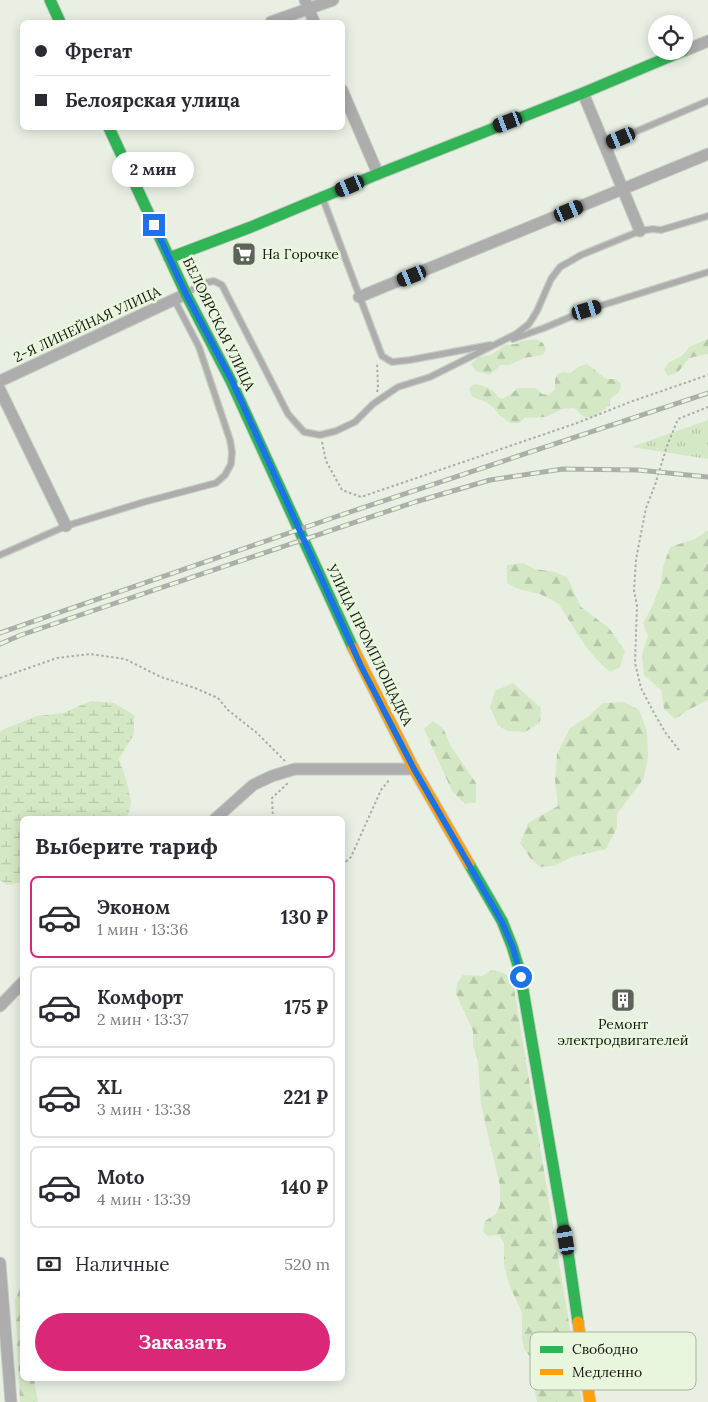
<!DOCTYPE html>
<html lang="ru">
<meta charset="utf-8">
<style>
body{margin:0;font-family:Lora,serif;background:#f7f7f7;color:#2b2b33;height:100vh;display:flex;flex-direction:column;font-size:19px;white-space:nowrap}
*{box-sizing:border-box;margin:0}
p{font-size:16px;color:#7c7c81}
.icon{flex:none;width:28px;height:28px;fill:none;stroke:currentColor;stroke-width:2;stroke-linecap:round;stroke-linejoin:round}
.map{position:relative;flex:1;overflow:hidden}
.sheet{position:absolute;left:20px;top:816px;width:325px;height:565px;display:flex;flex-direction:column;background:#fff;border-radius:8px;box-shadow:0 2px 12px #0003}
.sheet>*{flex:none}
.hud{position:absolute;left:20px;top:20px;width:325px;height:110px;border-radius:8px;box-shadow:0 2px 12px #0003;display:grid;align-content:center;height:110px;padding:0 15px;background:#fff}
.controls{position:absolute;left:648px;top:15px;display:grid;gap:10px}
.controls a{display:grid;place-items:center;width:45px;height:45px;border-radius:50%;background:#fff;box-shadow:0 2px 12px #0003;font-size:25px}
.end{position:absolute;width:22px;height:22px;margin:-11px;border:6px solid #1a73e8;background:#fff;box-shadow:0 0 0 2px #fff}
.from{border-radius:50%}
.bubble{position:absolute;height:35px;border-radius:18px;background:#fff;box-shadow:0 2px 12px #0003;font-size:16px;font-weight:700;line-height:35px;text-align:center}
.car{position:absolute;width:15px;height:30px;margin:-15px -8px;border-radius:6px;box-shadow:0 0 4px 1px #0007;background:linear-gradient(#222 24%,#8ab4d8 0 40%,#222 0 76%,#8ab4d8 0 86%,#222 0)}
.hud b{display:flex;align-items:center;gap:18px;height:48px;font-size:19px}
.hud b+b{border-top:1px solid #e1e1e2}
.hud i{width:12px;height:12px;background:#2b2b33}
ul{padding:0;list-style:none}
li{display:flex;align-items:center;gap:15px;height:82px;margin:0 10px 8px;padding:0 5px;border:2px solid #e1e1e2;border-radius:8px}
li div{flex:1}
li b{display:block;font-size:19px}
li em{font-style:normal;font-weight:700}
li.current{border-color:#db2777}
li>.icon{width:45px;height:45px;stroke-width:1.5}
h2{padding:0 15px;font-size:22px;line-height:60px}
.pay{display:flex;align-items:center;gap:12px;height:55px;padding:0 15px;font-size:19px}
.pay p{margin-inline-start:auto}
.primary-button{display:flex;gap:10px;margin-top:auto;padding:10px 15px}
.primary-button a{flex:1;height:58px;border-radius:30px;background:#db2777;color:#fff;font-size:20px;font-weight:700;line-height:58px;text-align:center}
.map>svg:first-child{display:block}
.grass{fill:url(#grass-tufts)}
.forest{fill:url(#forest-firs)}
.wetland{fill:url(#wetland-marsh)}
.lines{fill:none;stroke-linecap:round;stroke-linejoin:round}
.lane-casing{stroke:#c7ccc2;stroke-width:8}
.street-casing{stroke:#c7ccc2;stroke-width:13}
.fast-casing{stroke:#c7ccc2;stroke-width:13}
.slow-casing{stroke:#c7ccc2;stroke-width:13}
.path{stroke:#aaada9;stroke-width:2;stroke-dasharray:2.5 2.5;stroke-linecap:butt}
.lane{stroke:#adadad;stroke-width:5.5}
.street{stroke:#adadad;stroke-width:11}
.fast{stroke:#30b455;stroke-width:11}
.slow{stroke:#ff9f0a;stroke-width:11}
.rail-casing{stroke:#acafa9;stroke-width:5}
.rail{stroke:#e8f6dd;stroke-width:3;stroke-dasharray:9;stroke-linecap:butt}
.route{stroke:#1a73e8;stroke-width:6}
.labels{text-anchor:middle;stroke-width:5;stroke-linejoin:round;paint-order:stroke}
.poi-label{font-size:14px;fill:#13170f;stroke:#e8f6dd;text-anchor:start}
.street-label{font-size:14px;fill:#13170f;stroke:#e8f6dd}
.key{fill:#e8f6dd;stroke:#a8b39f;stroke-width:1}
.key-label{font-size:14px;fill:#13170f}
</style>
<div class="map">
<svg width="708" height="1402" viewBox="0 0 708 1402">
<defs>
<pattern id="grass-tufts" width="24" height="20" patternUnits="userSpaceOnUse" patternTransform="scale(1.25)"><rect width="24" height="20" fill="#d5e8c5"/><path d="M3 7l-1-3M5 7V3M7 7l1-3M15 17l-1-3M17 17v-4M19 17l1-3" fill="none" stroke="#b6c6a8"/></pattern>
<pattern id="forest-firs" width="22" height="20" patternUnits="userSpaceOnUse" patternTransform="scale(1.25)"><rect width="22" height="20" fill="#d5e8c5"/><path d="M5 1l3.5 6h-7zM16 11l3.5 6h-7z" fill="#b6c6a8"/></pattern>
<pattern id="wetland-marsh" width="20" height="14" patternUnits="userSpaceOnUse" patternTransform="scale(1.25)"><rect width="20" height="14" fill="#d5e8c5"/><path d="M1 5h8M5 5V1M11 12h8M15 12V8" fill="none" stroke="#b6c6a8"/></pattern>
</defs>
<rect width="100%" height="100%" fill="#e9f0e3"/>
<path class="grass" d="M708,420V459L631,447Z"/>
<path class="forest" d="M536,339L543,343L546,349L543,355L524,358L510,365H501L490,375L476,371L471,364L479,357L491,355L505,345L516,344L523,341Z
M708,339V354L689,358L678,372L668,376L664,370L669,362L682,356L689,347Z
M587,364L606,379H616L621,384C621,392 616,395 610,399V405L592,418L584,417L574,408L563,409L545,417L524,418L520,423H510L499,415L494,408L486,402L472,397L469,389L474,384C482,385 489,387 495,393C500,399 494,395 502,399L510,395L518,388H536L542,394L549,395L555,389V380L557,374L564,372L570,373L575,370L578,367Z
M708,530V700L690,709L675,719L664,709L661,690L644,675L642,654L648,636L643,623L651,609L661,584L663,567L670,547L695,539Z
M523,563L535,569L555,572L567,577L581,607L609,628L625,651L620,667L610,672L596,659L584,644L558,603L540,594L518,589L507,583V565Z
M513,683L541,708L540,723L525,732L507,731L498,725L490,707L495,691Z
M624,702L639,710L647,731L648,756L644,778L617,814V828L606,849L572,857L554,866L540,867L531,859L520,843L528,823L558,806L555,781L557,754L570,728L589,716L603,703Z
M433,721L443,728L452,748L476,783V802L465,804L452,791L424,729Z
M492,970C502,972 507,973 513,982L582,1402H537L531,1373V1358L524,1349L522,1338V1313L509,1284L504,1265V1243L499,1235L487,1236L483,1231L485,1221L496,1214L500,1205V1186L481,1105L478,1061L473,1046V1031L456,994L457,983L463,975L482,976Z
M20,1289L22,1297V1379H34L38,1402H20L15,1300Z"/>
<path class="wetland" d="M91,701L114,703L134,715V734L119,759L127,782L131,803L127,819H22V882L7,885L0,880V732L4,729L37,716L63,713Z"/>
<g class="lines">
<g class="lane-casing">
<path id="lane" d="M604,145L708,101
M323,199L382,356L392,362L410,360L490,345
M186,293L204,283L214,281L222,285L288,414L304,432L320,435L336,431L355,422L373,404L398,387L430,377L516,334L529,324L537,311L551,279L560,267L581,255L640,231L653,229L661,230L708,216
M513,339L544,328L587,310L708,272
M0,555L66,526L144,502L216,483L225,475L231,464L232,452L230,440L199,347L174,299"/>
</g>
<g class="street-casing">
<path id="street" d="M305,0L314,22
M271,22L333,0
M684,51L708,41
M342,90L378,174
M583,93L640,231
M359,297L708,154
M0,381L186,294
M0,390L66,526
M215,819L253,785L272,776L295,769H414
M0,1006L22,983
M0,1263L11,1402"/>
</g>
<g class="fast-casing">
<path id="fast" d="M50,0L60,22
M109,128L186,294L231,381L353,648
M169,258L251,227L378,174L583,93L683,51
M469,864L502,921L512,946L520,972L569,1259L578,1322"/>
</g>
<g class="slow-casing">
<path id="slow" d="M353,648L414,769L469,864
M578,1322L590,1402"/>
</g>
<path class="path" d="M377,392L378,388L377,362
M322,442L326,461L342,490L361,497L577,423L630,402L708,375
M0,678L57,658L90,654L125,659L161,677L195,688L218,698L228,710L257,733L285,761
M679,750L665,732L654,713L641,688L635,663L637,605L634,591L636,559L646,508L655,485L667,446L678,419L708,407
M273,819L272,798L288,783
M342,865L351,857L381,790L390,779"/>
<use href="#lane" class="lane"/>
<use href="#street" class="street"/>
<use href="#fast" class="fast"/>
<use href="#slow" class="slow"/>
<g class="rail-casing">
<path id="rail" d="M0,633L338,516L708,393
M0,644L21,635L415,502L490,480L563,469L638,470L708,477"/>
</g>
<use href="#rail" class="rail"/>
</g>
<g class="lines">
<path class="route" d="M154,225L186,294L232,381L361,666L414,769L502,922L513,948L521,977"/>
</g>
<defs>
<g id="supermarket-square" transform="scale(1.25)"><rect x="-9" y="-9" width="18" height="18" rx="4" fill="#5e6359" stroke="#e8f6dd"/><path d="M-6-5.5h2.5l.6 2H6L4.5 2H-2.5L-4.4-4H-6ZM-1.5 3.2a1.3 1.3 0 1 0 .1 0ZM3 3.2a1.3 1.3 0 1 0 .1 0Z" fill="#fff"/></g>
<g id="building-square" transform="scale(1.25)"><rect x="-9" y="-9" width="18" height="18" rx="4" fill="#5e6359" stroke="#e8f6dd"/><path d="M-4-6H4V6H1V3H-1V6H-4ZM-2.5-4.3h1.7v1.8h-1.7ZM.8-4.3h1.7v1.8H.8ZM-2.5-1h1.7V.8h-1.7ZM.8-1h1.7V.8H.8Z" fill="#fff"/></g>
</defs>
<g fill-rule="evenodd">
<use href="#supermarket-square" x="244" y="254"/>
<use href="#building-square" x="623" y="1000"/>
</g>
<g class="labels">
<g class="poi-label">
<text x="262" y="259">На Горочке</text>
<text x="623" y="1029" text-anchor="middle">Ремонт<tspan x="623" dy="16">электродвигателей</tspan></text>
</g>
<g class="street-label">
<text transform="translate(87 324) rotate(-25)" y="5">2-Я ЛИНЕЙНАЯ УЛИЦА</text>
<text transform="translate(219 324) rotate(64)" y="5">БЕЛОЯРСКАЯ УЛИЦА</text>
<text transform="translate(370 645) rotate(64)" y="5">УЛИЦА ПРОМПЛОЩАДКА</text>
</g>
</g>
<rect x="530" y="1332" width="166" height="58" rx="8" class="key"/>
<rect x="540" y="1346" width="23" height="7" fill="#30b455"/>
<rect x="540" y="1369" width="23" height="6" fill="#ff9f0a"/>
<g class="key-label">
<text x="572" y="1354">Свободно</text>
<text x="572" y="1377">Медленно</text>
</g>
</svg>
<div class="controls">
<a><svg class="icon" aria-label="locate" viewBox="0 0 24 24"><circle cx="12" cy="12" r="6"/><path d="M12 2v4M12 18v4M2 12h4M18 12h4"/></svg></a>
</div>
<i class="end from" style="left:521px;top:977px"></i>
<i class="end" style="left:154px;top:225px"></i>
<div class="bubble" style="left:112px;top:152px;width:82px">2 мин</div>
<i class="car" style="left:508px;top:122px;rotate:249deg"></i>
<i class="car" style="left:621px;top:138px;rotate:247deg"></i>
<i class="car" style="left:350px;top:186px;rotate:247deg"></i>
<i class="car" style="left:569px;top:211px;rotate:67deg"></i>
<i class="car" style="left:412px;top:276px;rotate:248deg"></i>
<i class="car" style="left:587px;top:310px;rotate:73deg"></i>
<i class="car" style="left:566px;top:1240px;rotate:351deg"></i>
<div class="hud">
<b><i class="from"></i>Фрегат</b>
<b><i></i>Белоярская улица</b>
</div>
<section class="sheet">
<h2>Выберите тариф</h2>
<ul>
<li class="current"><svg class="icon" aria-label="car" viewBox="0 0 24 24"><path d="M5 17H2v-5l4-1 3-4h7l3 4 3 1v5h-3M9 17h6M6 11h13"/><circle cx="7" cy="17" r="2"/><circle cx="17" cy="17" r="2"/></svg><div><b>Эконом</b><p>1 мин · 13:36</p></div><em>130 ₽</em></li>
<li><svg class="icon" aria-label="car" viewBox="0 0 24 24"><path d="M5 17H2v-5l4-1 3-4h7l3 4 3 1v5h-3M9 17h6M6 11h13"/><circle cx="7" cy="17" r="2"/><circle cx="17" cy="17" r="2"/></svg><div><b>Комфорт</b><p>2 мин · 13:37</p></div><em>175 ₽</em></li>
<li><svg class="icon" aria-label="car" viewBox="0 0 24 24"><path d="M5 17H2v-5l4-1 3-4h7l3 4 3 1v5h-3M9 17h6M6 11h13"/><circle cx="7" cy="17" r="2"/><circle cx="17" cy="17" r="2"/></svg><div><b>XL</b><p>3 мин · 13:38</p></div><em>221 ₽</em></li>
<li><svg class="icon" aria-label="car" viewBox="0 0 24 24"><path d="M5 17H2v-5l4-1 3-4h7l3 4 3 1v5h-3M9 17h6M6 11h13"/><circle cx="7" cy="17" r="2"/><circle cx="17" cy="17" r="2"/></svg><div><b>Moto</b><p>4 мин · 13:39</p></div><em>140 ₽</em></li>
</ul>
<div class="pay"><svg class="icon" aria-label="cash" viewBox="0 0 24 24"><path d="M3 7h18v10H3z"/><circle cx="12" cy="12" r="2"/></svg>Наличные<p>520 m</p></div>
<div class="primary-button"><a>Заказать</a></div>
</section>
</div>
